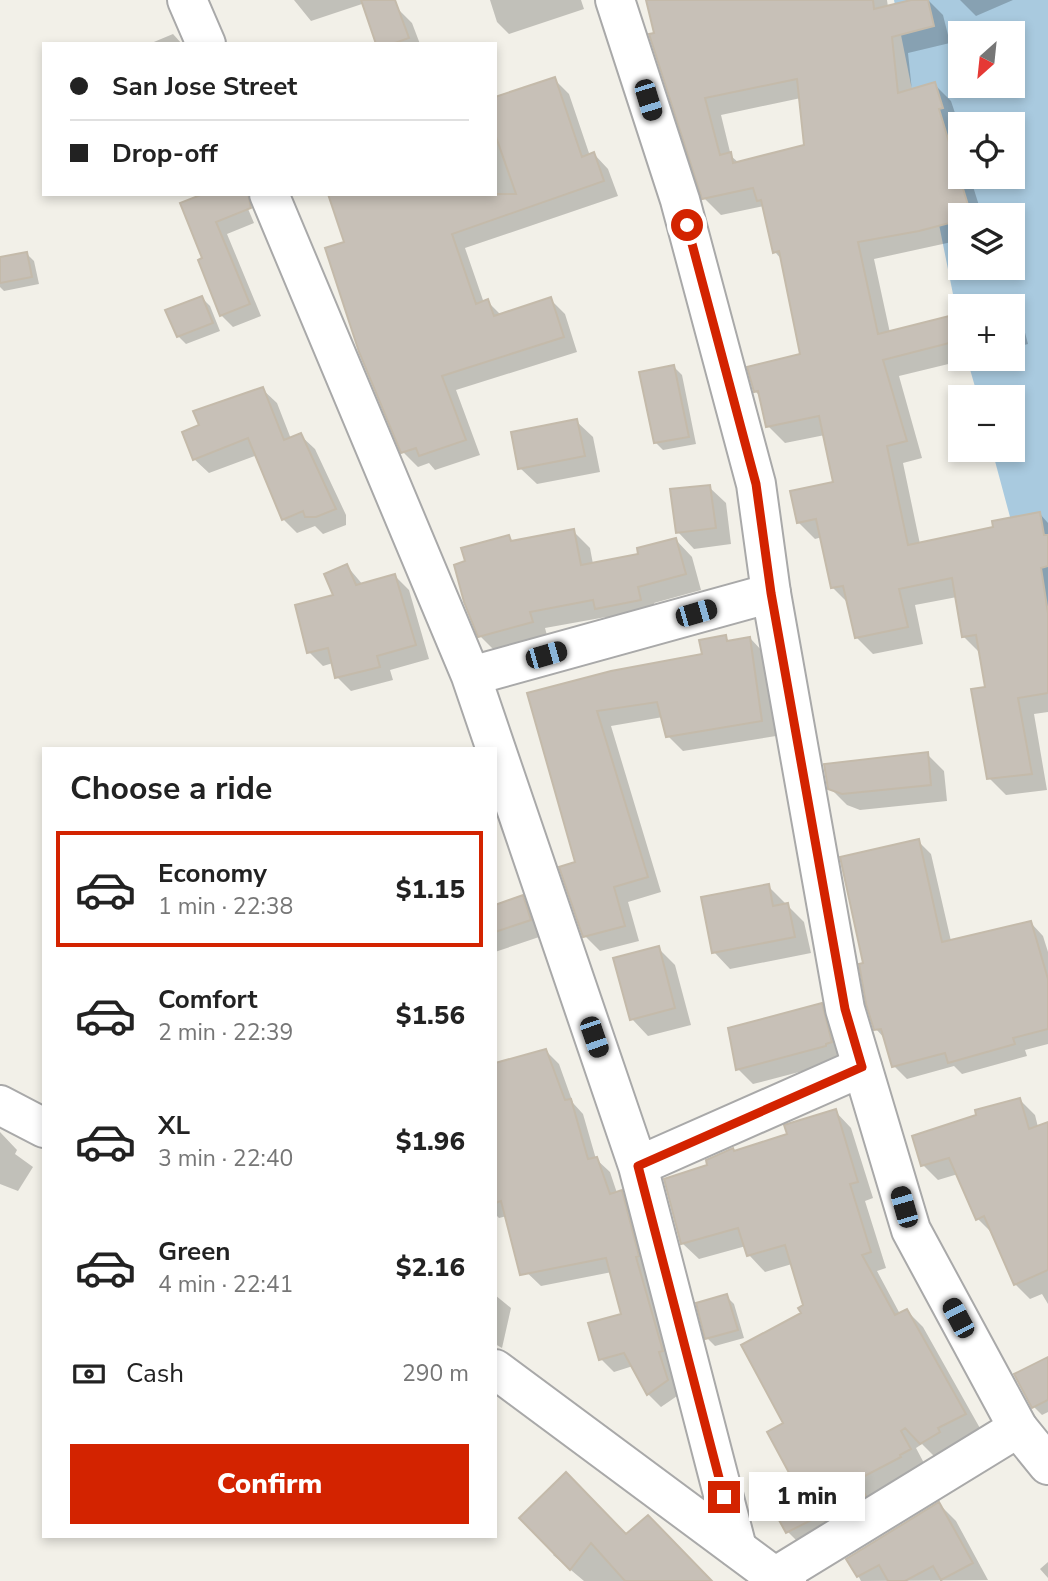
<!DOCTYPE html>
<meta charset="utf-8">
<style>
body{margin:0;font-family:"Nunito Sans",sans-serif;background:#f6f6f6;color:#222;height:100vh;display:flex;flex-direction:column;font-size:26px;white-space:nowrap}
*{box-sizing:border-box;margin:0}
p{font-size:23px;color:#767676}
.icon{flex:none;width:38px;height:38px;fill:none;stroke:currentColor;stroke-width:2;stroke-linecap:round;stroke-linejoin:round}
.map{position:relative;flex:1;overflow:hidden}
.panel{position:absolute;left:42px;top:747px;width:455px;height:791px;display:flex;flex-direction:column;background:#fff;border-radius:0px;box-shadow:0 4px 10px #0003}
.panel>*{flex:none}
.hud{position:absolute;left:42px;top:42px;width:455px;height:154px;border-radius:0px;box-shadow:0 4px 10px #0003;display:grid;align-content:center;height:154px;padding:0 28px;background:#fff}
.needle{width:46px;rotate:207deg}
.buttons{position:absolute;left:948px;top:21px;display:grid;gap:14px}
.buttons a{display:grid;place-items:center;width:77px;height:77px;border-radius:0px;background:#fff;box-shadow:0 4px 10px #0003;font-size:35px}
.end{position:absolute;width:32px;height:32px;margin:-16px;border:9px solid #d32300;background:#fff;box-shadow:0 0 0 4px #fff}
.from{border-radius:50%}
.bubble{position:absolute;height:49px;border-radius:0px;background:#fff;box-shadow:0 4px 10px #0003;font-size:23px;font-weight:800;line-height:49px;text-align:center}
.car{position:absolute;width:21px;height:42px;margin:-21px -10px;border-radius:9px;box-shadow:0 0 5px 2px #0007;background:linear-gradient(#222 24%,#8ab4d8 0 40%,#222 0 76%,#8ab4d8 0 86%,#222 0)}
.hud b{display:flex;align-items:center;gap:24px;height:66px;font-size:26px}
.hud b+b{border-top:2px solid #e0e0e0}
.hud i{width:18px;height:18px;background:#222}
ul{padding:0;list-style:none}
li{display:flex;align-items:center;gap:21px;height:116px;margin:0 14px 10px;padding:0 14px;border:4px solid transparent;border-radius:0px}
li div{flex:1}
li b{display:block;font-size:26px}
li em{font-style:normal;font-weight:800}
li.on{border-color:#d32300}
li>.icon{width:63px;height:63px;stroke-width:1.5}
h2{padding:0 28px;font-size:32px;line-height:84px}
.pay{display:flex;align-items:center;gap:18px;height:77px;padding:0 28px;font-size:26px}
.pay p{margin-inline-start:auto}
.primary-button{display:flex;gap:14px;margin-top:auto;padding:14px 28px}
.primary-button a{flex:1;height:80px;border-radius:0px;background:#d32300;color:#fff;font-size:28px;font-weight:800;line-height:80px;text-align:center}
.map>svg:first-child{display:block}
.water{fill:#a9cadf;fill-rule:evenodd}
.shadow{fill:#0003;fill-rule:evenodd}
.building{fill:#c7c0b7;stroke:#c4baaa;stroke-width:2;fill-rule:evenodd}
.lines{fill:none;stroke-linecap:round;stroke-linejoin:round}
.minor-casing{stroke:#a9a9a9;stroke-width:42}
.tertiary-casing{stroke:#a9a9a9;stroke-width:42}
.minor{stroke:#fff;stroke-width:38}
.tertiary{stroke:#fff;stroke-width:38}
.route{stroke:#d32300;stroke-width:9}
</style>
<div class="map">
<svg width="1048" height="1581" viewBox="0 0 1048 1581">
<rect width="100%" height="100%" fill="#f2f0e8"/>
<path class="water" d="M894,0H1048V658L992,450H1013V397H978L967,359H1013V306H961V334ZM961,33H1013V86H961ZM961,124H1013V177H961ZM961,215H1013V268H961Z"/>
<path class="shadow" d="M294,0H374L311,21Z
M490,0H581L584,9L509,34L497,22Z
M647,0H887L888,7L928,0L943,15L950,43L908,53L912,91L934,84L951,101L959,125L954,126L961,147V177H970L982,215H961V240L874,259L890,333L961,315V359H969L899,376L922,458L903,463L920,544L995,529L1040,514L1048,523V712L1034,714L1047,790L1006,795L989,778L987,688L980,653L963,636L957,597L915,605L923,644L873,654L856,637L849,604L832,587L822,537L815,539L798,522L835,483L825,435L785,443L768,426L761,397L756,392L802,355L782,260L775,252L764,206L721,215L704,198ZM801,98L806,146L739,163L731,156L721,115Z
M960,0H1013L976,16Z
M397,8L412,23L420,44H378Z
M173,34L182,44H149Z
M554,79L569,94L590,156L594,154L608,169L618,196L465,248L484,303L487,301L502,316L550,299L565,314L577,352L456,390L480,455L435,470L429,463L418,467L403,452L327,250L495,194V98Z
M243,197L254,223L227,234L261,316L233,327L221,315L205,259L182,204Z
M26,253L34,261L39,284L4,291L0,287V258Z
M202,298L210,306L220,331L186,344L178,336Z
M1013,312L1022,321L1028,344L1013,348Z
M674,367L682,375L696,444L663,450L655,442Z
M262,389L277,403L291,439L300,435L315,449L346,515V525L323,534L315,526L297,533L283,519L257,455L209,473L194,459L201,426Z
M576,421L593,437L600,472L537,484L520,468Z
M709,487L726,503L731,544L694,549L678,532Z
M573,531L590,548L593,564L640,555L676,540L692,557L701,590L654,603L657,616L613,625L606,617L545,628L548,639L497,653L480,636L467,563L508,537L514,542Z
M347,566L363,585L395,576L409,590L429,659L390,670L393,680L351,691L337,677L333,663L323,666L309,652Z
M725,637L730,642L750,638L764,653L776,736L683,751L668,736L663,717L611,726L661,892L628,902L639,941L600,951L585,936L577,863L529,694L704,655Z
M927,754L944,771L947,801L860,810L847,805L830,788Z
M918,841L931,854L951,941L1031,923L1043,936L1048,952V1044L1025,1050L1027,1056L962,1074L954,1066L907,1079L894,1066L886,1040L876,1029L865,965Z
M768,886L804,922L811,953L730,969L714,952Z
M522,897L537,912L545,935L495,952V902L498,905Z
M658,948L675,965L691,1025L648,1036L632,1019Z
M821,1005L836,1020L841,1061L753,1084L738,1069Z
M546,1051L559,1064L573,1103L583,1114L596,1159L610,1172L617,1193L621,1192L634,1205L680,1394L661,1407L648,1394L633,1366L614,1372L601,1359L623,1315L612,1272L541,1286L519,1265L507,1216L499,1218L495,1214V1063Z
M1020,1100L1035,1115L1038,1127L1048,1124V1304L1042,1294L1030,1299L1015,1284L992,1233L978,1219L958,1174L938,1180L923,1165Z
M835,1111L851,1128L873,1198L865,1201L886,1268L877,1271L900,1314L907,1311L923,1327L981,1430L953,1445L955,1449L937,1459L922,1444L916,1448L925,1465L804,1548L788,1532L796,1482L785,1424L805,1306L792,1264L765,1272L749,1255L746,1246L699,1259L682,1243L710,1166L735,1152L789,1135Z
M0,1132L17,1150L15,1154L33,1167L18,1191L0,1184Z
M495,1295L511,1308L502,1348L495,1344Z
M726,1296L734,1304L744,1338L715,1346L707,1338Z
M1048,1370V1412L1042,1415L1034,1407L1016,1375Z
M939,1504L956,1521L988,1580L861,1581L849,1559Z
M521,1518L626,1537L710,1581H584L553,1555L555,1553Z
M1048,1562V1578L1040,1569Z"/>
<path class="building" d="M361,0H395L409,38L392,44H376Z
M646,0H873L874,9L911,0H928L934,26L892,37L898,93L935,82L943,108L939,109L971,215H961V220L919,231L858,242L878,334L961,313V340L883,360L907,441L887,446L908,545L993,527L992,521L1040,512L1044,535H1048V566L1041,568L1048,613V693L1018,698L1032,774L987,779L971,689L985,687L976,635L962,637L952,578L899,589L908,627L855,638L843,586L831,588L816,519L797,523L790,491L833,482L819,416L766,427L758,391L754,392L747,367L800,354L779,251L773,253L761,200L757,201L753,188L702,199L649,34L654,33ZM797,79L804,145L733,163L731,152L720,155L705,98Z
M555,77L582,157L594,152L604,181L452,234L476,304L488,299L494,316L551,297L564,337L442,376L466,440L419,456L416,448L401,453L359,352L325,248L344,242L328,194H516L495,134V97Z
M203,194H248L251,208L216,222L250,304L220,316L198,260L202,258L180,203Z
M27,252L32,277L0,283V257Z
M202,296L213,323L177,337L165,310Z
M674,365L689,437L654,443L639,372Z
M263,387L284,440L301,433L336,509L316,517H305L303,511L282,520L248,438L193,460L182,432L199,425L193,411Z
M577,419L585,456L518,469L511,432Z
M710,485L716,528L676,533L670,489Z
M574,529L581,565L638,554L637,548L676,538L686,574L638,587L641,600L595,609L593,600L530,612L533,622L478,637L464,602L454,565L465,561L461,548L509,535L511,541Z
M347,564L356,585L395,574L416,645L377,656L380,667L335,678L328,648L307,653L295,605L333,595L324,574Z
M726,635L727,641L750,637L762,721L666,737L657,702L597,711L648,877L614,887L625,926L583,937L559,867L575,862L527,693L611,671L702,654L699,640Z
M928,752L931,785L842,794L828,789L824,764Z
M919,839L942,942L1031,921L1048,979V1029L1013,1038L1015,1044L948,1063L945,1053L892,1067L881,1029L874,1030L866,1004L859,964L863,963L840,857Z
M769,884L773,906L788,903L795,937L712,953L701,897Z
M523,895L531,920L495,932V905Z
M659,946L675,1008L630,1020L613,958Z
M822,1003L832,1042L826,1044V1046L736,1070L728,1028Z
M546,1049L565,1100L571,1099L588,1159L597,1157L610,1194L622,1190L639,1256L636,1257L663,1351L659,1352L668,1380L647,1395L624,1353L599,1360L588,1323L621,1314L606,1258L520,1275L501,1201L495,1203V1063Z
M1020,1098L1029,1129L1048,1122V1270L1014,1285L984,1216L976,1220L949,1158L921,1166L912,1136L976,1115L975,1110Z
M836,1109L858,1182L850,1184L871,1252L862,1255L895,1315L907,1309L966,1414L938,1428L940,1432L920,1444L905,1428L901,1431L911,1449L900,1455L901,1457L857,1480L866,1496L825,1521L821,1515L786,1533L766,1496L794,1482L767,1432L783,1423L741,1345L801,1313L798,1308L803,1305L785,1245L747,1256L738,1228L681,1244L664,1179L707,1165L706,1160L733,1148L734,1151L787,1134L784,1125Z
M727,1294L738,1330L705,1339L696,1303Z
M1048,1357V1400L1032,1408L1014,1374Z
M566,1472L626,1534L648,1515L712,1581H625L591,1543L570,1570L519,1518Z
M939,1502L973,1563L941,1580L933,1566L905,1581H888L879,1565L857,1577L846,1559Z"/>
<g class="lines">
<g class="minor-casing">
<path id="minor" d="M187,0L206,44
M269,194L471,676L638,1166L737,1548
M471,676L771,593
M638,1166L862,1067
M768,1581L1018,1428"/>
</g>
<g class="tertiary-casing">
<path id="tertiary" d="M615,0L680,200L756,484L771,593L845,1009L911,1230L1018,1428L1048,1465
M0,1105L44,1128
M495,1369L774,1576L787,1581"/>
</g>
<use href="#minor" class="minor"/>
<use href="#tertiary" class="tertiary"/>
</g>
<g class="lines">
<path class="route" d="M687,225L756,484L771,593L845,1009L862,1067L638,1166L724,1497"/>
</g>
</svg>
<div class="buttons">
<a><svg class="needle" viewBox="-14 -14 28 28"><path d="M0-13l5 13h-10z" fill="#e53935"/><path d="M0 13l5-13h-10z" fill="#767676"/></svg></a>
<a><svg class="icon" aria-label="locate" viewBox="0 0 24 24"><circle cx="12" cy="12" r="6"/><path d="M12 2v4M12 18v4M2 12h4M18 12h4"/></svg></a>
<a><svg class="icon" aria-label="layers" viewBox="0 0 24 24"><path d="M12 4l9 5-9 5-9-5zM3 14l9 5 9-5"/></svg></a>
<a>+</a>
<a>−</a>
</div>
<i class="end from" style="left:687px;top:225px"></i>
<i class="end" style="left:724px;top:1497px"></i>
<div class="bubble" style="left:749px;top:1472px;width:116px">1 min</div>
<i class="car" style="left:648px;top:100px;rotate:163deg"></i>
<i class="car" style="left:696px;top:613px;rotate:74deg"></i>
<i class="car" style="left:546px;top:655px;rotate:74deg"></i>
<i class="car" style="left:594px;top:1037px;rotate:161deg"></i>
<i class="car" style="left:904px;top:1207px;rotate:344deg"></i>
<i class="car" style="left:958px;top:1318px;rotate:332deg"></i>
<div class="hud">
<b><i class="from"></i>San Jose Street</b>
<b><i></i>Drop-off</b>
</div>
<section class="panel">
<h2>Choose a ride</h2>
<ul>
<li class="on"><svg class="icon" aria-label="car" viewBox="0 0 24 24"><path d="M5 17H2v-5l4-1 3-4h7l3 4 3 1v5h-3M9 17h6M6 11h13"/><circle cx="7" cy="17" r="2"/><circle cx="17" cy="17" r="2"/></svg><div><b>Economy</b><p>1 min · 22:38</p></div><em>$1.15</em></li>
<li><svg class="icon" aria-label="car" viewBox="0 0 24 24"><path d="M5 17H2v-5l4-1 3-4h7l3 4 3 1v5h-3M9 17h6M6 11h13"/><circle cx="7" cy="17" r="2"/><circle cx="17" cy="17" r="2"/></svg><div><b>Comfort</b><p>2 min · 22:39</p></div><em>$1.56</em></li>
<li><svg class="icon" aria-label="car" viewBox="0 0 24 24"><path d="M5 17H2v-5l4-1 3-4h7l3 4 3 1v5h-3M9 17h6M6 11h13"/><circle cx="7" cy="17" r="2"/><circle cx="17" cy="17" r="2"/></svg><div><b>XL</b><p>3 min · 22:40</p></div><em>$1.96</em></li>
<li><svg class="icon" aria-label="car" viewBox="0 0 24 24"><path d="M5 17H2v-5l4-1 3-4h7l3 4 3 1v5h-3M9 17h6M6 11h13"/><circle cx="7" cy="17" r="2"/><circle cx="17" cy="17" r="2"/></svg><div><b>Green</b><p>4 min · 22:41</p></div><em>$2.16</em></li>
</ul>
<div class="pay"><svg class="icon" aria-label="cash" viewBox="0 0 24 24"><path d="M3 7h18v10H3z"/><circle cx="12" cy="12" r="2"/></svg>Cash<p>290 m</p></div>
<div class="primary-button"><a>Confirm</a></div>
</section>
</div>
